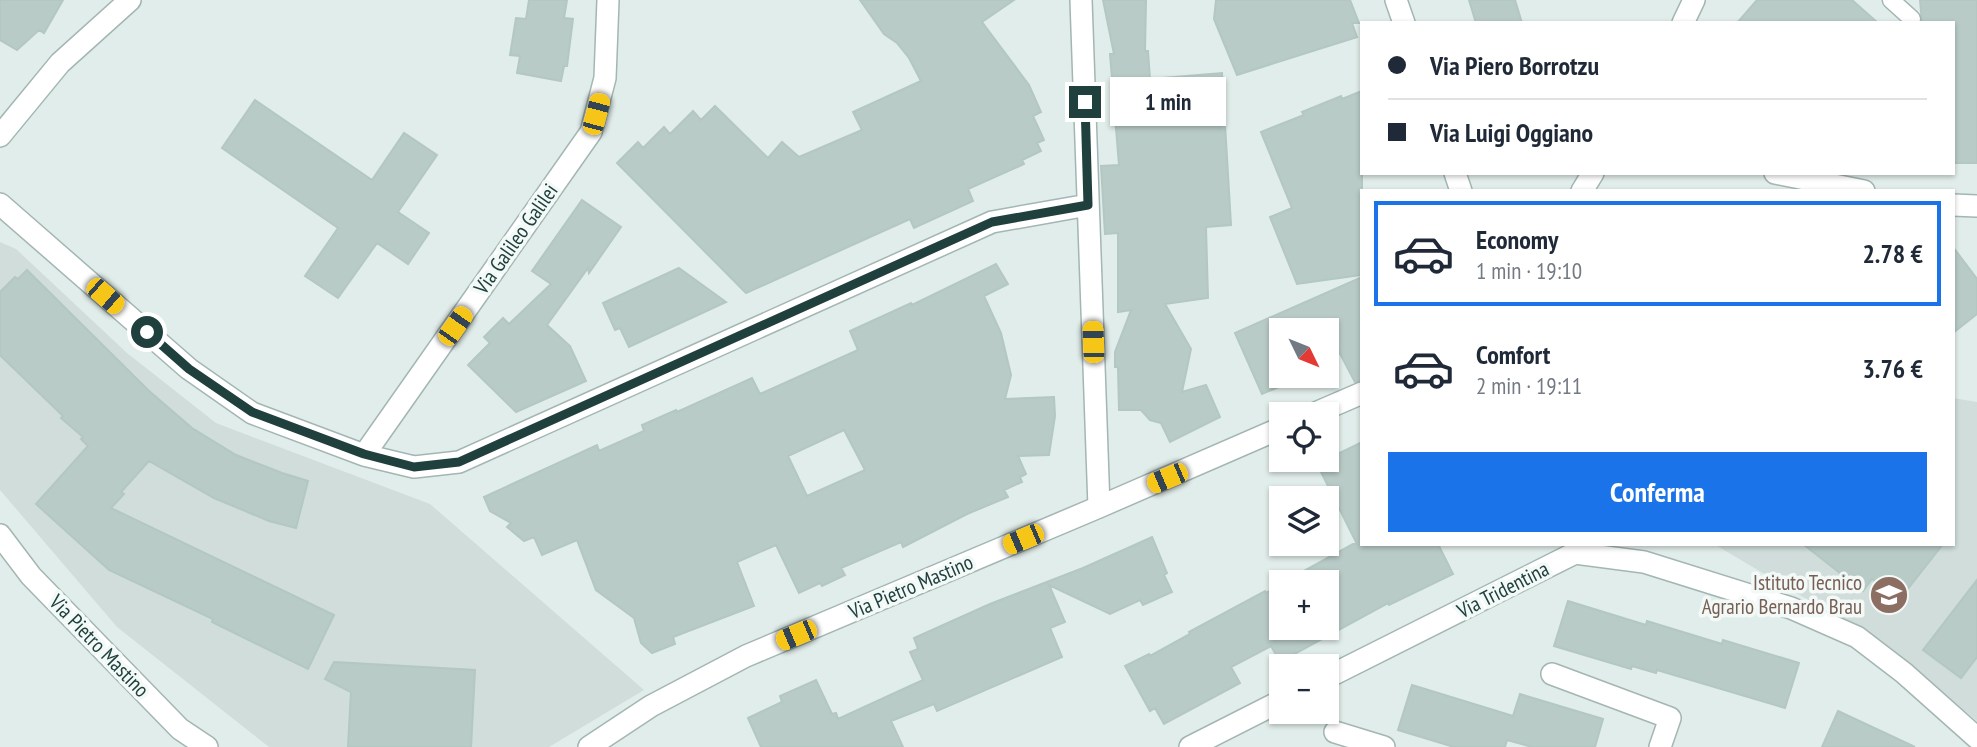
<!DOCTYPE html>
<html lang="it">
<meta charset="utf-8">
<style>
body{margin:0;font-family:"PT Sans Narrow",sans-serif;background:#f2f2f3;color:#1f2937;height:100vh;display:flex;flex-direction:column;font-size:26px;white-space:nowrap}
*{box-sizing:border-box;margin:0}
p{font-size:23px;color:#747a83}
.icon{flex:none;width:38px;height:38px;fill:none;stroke:currentColor;stroke-width:2;stroke-linecap:round;stroke-linejoin:round}
.map{position:relative;flex:1;overflow:hidden}
.details{position:absolute;left:1360px;top:189px;width:595px;height:357px;display:flex;flex-direction:column;background:#fff;border-radius:0px;box-shadow:0 2px 5px #0004}
.details>*{flex:none}
.guide{position:absolute;left:1360px;top:21px;width:595px;height:154px;border-radius:0px;box-shadow:0 2px 5px #0004;display:grid;align-content:center;height:154px;padding:0 28px;background:#fff}
.needle{width:46px;rotate:133deg}
.tools{position:absolute;left:1269px;top:318px;display:grid;gap:14px}
.tools a{display:grid;place-items:center;width:70px;height:70px;border-radius:0px;background:#fff;box-shadow:0 2px 5px #0004;font-size:35px}
.end{position:absolute;width:32px;height:32px;margin:-16px;border:9px solid #20403e;background:#fff;box-shadow:0 0 0 4px #fff}
.from{border-radius:50%}
.bubble{position:absolute;height:49px;border-radius:0px;background:#fff;box-shadow:0 2px 5px #0004;font-size:23px;font-weight:800;line-height:49px;text-align:center}
.car{position:absolute;width:21px;height:42px;margin:-21px -10px;border-radius:9px;box-shadow:0 0 5px 2px #0007;background:linear-gradient(#f5c518 24%,#345 0 40%,#f5c518 0 76%,#345 0 86%,#f5c518 0)}
.guide b{display:flex;align-items:center;gap:24px;height:66px;font-size:26px}
.guide b+b{border-top:2px solid #e0e1e3}
.guide i{width:18px;height:18px;background:#1f2937}
ul{padding:12px 0 0;list-style:none}
li{display:flex;align-items:center;gap:21px;height:105px;margin:0 14px 10px;padding:0 14px;border:4px solid transparent;border-radius:0px}
li div{flex:1}
li b{display:block;font-size:26px}
li em{font-style:normal;font-weight:800}
li.selected{border-color:#1a73e8}
li>.icon{width:63px;height:63px;stroke-width:1.5}
.cta{display:flex;gap:14px;margin-top:auto;padding:14px 28px}
.cta a{flex:1;height:80px;border-radius:0px;background:#1a73e8;color:#fff;font-size:28px;font-weight:800;line-height:80px;text-align:center}
.map>svg:first-child{display:block}
.built{fill:#d0ddda}
.building{fill:#b9cbc7;stroke:#b3c7c3;stroke-width:2;fill-rule:evenodd}
.lines{fill:none;stroke-linecap:round;stroke-linejoin:round}
.service-casing{stroke:#a3b6b3;stroke-width:19}
.minor-casing{stroke:#a3b6b3;stroke-width:24}
.service{stroke:#fff;stroke-width:16}
.minor{stroke:#fff;stroke-width:21}
.route{stroke:#20403e;stroke-width:9}
.labels{text-anchor:middle;stroke-width:7;stroke-linejoin:round;paint-order:stroke}
.street-label{font-size:21px;fill:#20403e;stroke:#f2f9f7}
.education-label{font-size:21px;fill:#785e54;stroke:#f2f9f7;text-anchor:end}
</style>
<div class="map">
<svg width="1977" height="747" viewBox="0 0 1977 747">
<rect width="100%" height="100%" fill="#e1edea"/>
<path class="built" d="M0,242L16,249L127,353L216,423L430,504L644,690L549,747H269L117,627L0,490Z
M1953,398L1977,402V721L1887,647L1714,544H1953Z"/>
<path class="building" d="M0,0H63L44,33L39,30L17,50L0,40Z
M529,0H567L564,18L573,19L567,66H564L561,81L517,73L520,56L510,55L516,18L526,19Z
M860,0H1014L982,22L1029,85L1041,112L1033,116L1044,140L1037,143L1041,151L1022,160L1024,164L968,189L973,201L914,228L910,219L746,293L617,163L638,142L643,148L664,127L670,134L693,111L701,120L715,106L768,158L782,142L799,157L862,130L853,112L921,81L909,58L897,43L884,34Z
M1103,0H1146L1145,51H1148L1150,79L1222,73L1231,225L1206,227L1208,298L1165,304L1191,349L1182,392L1206,385L1220,417L1170,442L1161,423L1150,420L1141,410H1119L1118,367H1115V352L1131,310L1118,312V233L1105,234L1101,166L1119,165L1110,54H1114Z
M1216,0H1350L1359,23H1352L1357,37L1237,75L1214,19Z
M1469,0H1515L1522,23H1476Z
M1757,0H1852L1878,23H1737Z
M1920,0H1977V163H1953V23H1922Z
M1362,91V275L1297,284L1270,217L1292,208L1261,132L1304,115L1302,112L1341,96L1342,99Z
M255,100L372,180L404,133L437,155L398,212L429,233L408,264L377,243L338,298L305,276L338,228L222,148Z
M582,200L621,227L589,273L588,268L547,325L570,346L586,381L516,412L468,365L490,343L484,337L503,318L509,324L551,284L532,271Z
M1953,247L1977,279V314L1953,333Z
M996,264L1008,284L984,296L1001,333L1011,375L1005,399L1054,397L1055,416L1049,455L1018,456L1026,474L1020,477L1022,482L1004,490L1008,497L967,514L903,547L901,542L841,568L845,575L822,586L820,583L799,593L776,545L737,562L754,606L673,637L675,644L652,653L641,643L634,618L596,590L577,540L542,555L534,537L524,541L507,527L511,523L490,511L484,497L597,445L599,451L644,431L642,425L676,410L677,412L752,378L760,394L858,350L850,331L911,303L912,305ZM844,430L865,470L807,496L788,456Z
M679,268L726,302L629,347L620,328L615,330L603,303Z
M27,270L148,390L192,428L236,455L282,473L308,481L296,528L269,521L214,498L149,461L121,492L124,494L111,508L334,615L308,669L212,622L213,619L109,570L36,504L88,446L81,439L83,437L61,418L63,416L0,355V292L15,277L18,279Z
M1362,277V380L1355,382L1328,331H1281V386L1262,394L1235,333Z
M1362,442V544H1438L1453,574L1389,605L1388,603L1280,662L1271,646L1231,667L1240,683L1164,724L1155,708L1150,711L1125,666L1149,654L1150,656L1190,634L1189,632L1265,591L1266,593L1281,585V628H1326V583H1282L1353,544H1357L1317,464Z
M1152,537L1167,573L1164,575L1172,592L1143,605L1140,600L1110,614L1049,585L1065,622L1050,628L1062,657L937,711L934,704L891,721L903,747H761L748,718L782,702L780,696L816,680L832,714L836,713L838,719L923,680L910,652L918,649L914,638L990,604L1083,568Z
M1803,544H1943L1899,600L1872,579L1863,591Z
M1977,580V657L1961,678L1923,650Z
M1568,601L1646,625L1647,621L1722,644L1723,640L1799,663L1785,708L1657,670L1656,673L1632,666L1631,669L1554,646Z
M334,662L475,670L471,747H348L351,692L325,679Z
M1412,685L1513,716L1520,694L1603,719L1595,747H1532L1507,740L1505,747H1454L1398,730Z
M1838,711L1915,747H1822Z"/>
<g class="lines">
<g class="service-casing">
<path id="service" d="M1891,0L1912,19"/>
</g>
<g class="minor-casing">
<path id="minor" d="M1081,0L1099,507
M1396,0L1404,23
M1683,23L1694,0
M0,136L60,63L130,0
M1455,173L1461,191
M1775,173L1864,191
M1582,191L1593,173
M0,204L189,369L252,413L364,455L414,467L459,462L992,222L1088,205
M1953,205L1977,206
M1311,415L1362,393
M364,455L591,132L605,78L608,0
M0,535L31,576L180,729L207,747
M1552,674L1670,718L1660,747
M1326,678L1575,553L1644,562L1791,608L1857,637L1904,673L1977,738
M1335,732L1384,747
M589,747L651,706L746,656L1099,507L1281,428
M1190,747L1281,701"/>
</g>
<use href="#service" class="service"/>
<use href="#minor" class="minor"/>
</g>
<g class="lines">
<path class="route" d="M147,332L189,369L252,412L364,454L414,467L459,462L992,222L1088,205L1085,102"/>
</g>
<defs>
<g id="school-disc" transform="scale(2.0125)"><circle r="9.5" fill="#8d6e63" stroke="#f2f9f7"/><path d="M0-5L7-2L0 1L-7-2ZM-4 1L0 2.5L4 1V4Q0 6-4 4Z" fill="#fff"/></g>
</defs>
<g fill-rule="evenodd">
<use href="#school-disc" x="1889" y="595"/>
</g>
<g class="labels">
<g class="street-label">
<text transform="translate(516 239) rotate(-55)" y="7">Via Galileo Galilei</text>
<text transform="translate(911 587) rotate(-23)" y="7">Via Pietro Mastino</text>
<text transform="translate(1503 590) rotate(-27)" y="7">Via Tridentina</text>
<text transform="translate(99 646) rotate(46)" y="7">Via Pietro Mastino</text>
</g>
<g class="education-label">
<text x="1862" y="590">Istituto Tecnico<tspan x="1862" dy="24">Agrario Bernardo Brau</tspan></text>
</g>
</g>
</svg>
<div class="tools">
<a><svg class="needle" viewBox="-14 -14 28 28"><path d="M0-13l5 13h-10z" fill="#e53935"/><path d="M0 13l5-13h-10z" fill="#747a83"/></svg></a>
<a><svg class="icon" aria-label="locate" viewBox="0 0 24 24"><circle cx="12" cy="12" r="6"/><path d="M12 2v4M12 18v4M2 12h4M18 12h4"/></svg></a>
<a><svg class="icon" aria-label="layers" viewBox="0 0 24 24"><path d="M12 4l9 5-9 5-9-5zM3 14l9 5 9-5"/></svg></a>
<a>+</a>
<a>−</a>
</div>
<i class="end from" style="left:147px;top:332px"></i>
<i class="end" style="left:1085px;top:102px"></i>
<div class="bubble" style="left:1110px;top:77px;width:116px">1 min</div>
<i class="car" style="left:596px;top:114px;rotate:15deg"></i>
<i class="car" style="left:105px;top:296px;rotate:131deg"></i>
<i class="car" style="left:455px;top:326px;rotate:35deg"></i>
<i class="car" style="left:1093px;top:342px;rotate:358deg"></i>
<i class="car" style="left:1167px;top:478px;rotate:247deg"></i>
<i class="car" style="left:1023px;top:539px;rotate:247deg"></i>
<i class="car" style="left:796px;top:635px;rotate:247deg"></i>
<div class="guide">
<b><i class="from"></i>Via Piero Borrotzu</b>
<b><i></i>Via Luigi Oggiano</b>
</div>
<section class="details">
<ul>
<li class="selected"><svg class="icon" aria-label="car" viewBox="0 0 24 24"><path d="M5 17H2v-5l4-1 3-4h7l3 4 3 1v5h-3M9 17h6M6 11h13"/><circle cx="7" cy="17" r="2"/><circle cx="17" cy="17" r="2"/></svg><div><b>Economy</b><p>1 min · 19:10</p></div><em>2.78 €</em></li>
<li><svg class="icon" aria-label="car" viewBox="0 0 24 24"><path d="M5 17H2v-5l4-1 3-4h7l3 4 3 1v5h-3M9 17h6M6 11h13"/><circle cx="7" cy="17" r="2"/><circle cx="17" cy="17" r="2"/></svg><div><b>Comfort</b><p>2 min · 19:11</p></div><em>3.76 €</em></li>
</ul>
<div class="cta"><a>Conferma</a></div>
</section>
</div>
